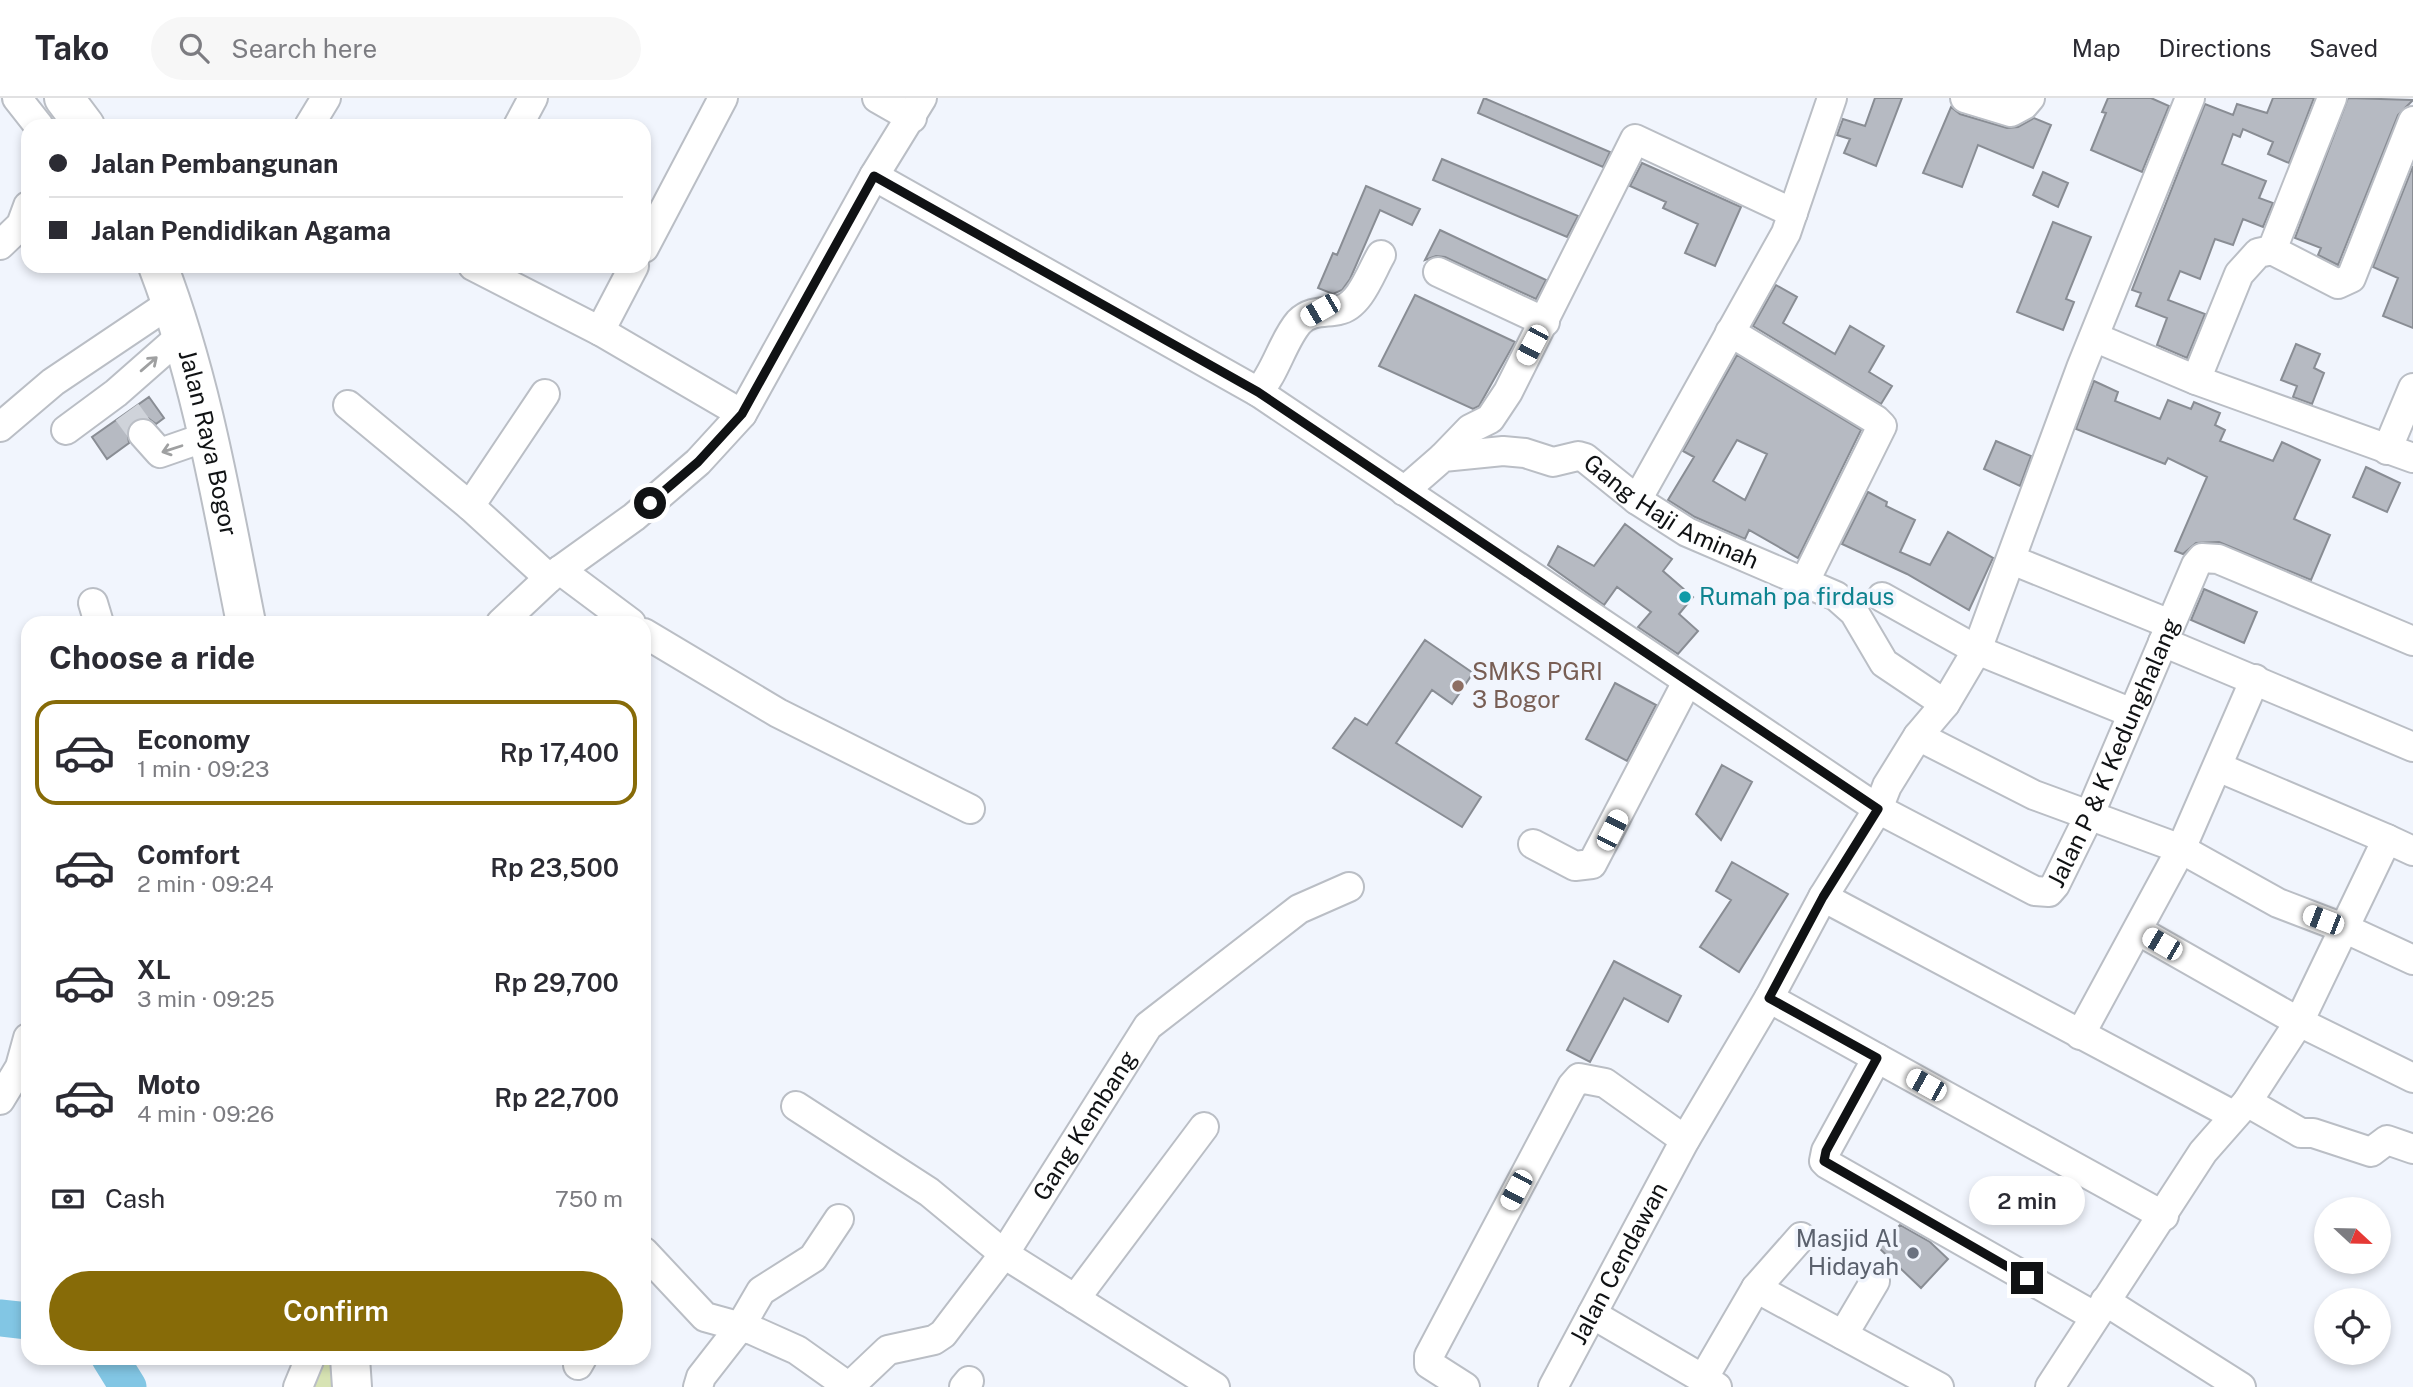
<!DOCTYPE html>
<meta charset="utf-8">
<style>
body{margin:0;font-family:"Public Sans",sans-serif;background:#f7f7f7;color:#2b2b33;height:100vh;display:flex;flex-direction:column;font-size:26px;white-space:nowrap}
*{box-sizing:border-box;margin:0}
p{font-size:23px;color:#7c7c81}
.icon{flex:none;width:38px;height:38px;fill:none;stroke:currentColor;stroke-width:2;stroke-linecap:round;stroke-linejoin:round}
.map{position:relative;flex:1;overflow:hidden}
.panel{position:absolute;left:21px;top:518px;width:630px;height:749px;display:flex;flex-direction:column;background:#fff;border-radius:21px;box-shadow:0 4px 10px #0003}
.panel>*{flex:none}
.hud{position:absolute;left:21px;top:21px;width:630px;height:154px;border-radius:21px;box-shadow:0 4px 10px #0003;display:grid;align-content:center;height:154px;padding:0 28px;background:#fff}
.needle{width:46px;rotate:112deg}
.fabs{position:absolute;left:2314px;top:1099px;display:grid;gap:14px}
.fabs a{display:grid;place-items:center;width:77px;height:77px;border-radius:50%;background:#fff;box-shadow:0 4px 10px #0003;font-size:35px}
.end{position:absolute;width:32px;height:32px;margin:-16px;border:9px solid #101214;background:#fff;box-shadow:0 0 0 4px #fff}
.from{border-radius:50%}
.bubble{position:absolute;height:49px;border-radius:24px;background:#fff;box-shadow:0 4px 10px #0003;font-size:23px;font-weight:600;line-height:49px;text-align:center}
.car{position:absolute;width:21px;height:42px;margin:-21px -10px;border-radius:9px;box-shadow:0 0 5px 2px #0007;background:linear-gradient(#fff 24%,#345 0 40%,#fff 0 76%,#345 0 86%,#fff 0)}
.hud b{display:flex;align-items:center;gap:24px;height:66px;font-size:26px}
.hud b+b{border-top:2px solid #e1e1e2}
.hud i{width:18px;height:18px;background:#2b2b33}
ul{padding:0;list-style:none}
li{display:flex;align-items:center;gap:21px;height:105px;margin:0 14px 10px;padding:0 14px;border:4px solid transparent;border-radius:21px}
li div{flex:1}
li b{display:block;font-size:26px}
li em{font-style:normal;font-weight:600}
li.on{border-color:#876b08}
li>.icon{width:63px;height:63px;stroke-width:1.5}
h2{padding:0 28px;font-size:32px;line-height:84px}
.pay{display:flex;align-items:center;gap:18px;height:77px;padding:0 28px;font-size:26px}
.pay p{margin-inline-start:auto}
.button{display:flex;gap:14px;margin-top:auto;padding:14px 28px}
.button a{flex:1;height:80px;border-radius:42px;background:#876b08;color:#fff;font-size:28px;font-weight:600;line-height:80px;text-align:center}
header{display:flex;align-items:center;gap:42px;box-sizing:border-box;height:98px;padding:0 35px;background:#fff;border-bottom:2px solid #e1e1e2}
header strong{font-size:33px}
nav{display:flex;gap:38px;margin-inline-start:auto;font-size:24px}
.search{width:490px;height:63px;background:#f7f7f7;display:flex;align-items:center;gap:18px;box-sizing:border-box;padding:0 24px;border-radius:38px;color:#7c7c81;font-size:26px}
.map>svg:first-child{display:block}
.green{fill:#d7e3b3}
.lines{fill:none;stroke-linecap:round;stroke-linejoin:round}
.river{stroke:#82c6e4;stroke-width:37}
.building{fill:#b6bac2;stroke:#898d94;stroke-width:2;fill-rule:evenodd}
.minor-tunnel{stroke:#cfd3da;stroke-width:28;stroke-dasharray:28 14;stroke-linecap:butt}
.minor-casing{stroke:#babec5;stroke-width:32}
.highway-casing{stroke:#babec5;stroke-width:42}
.minor{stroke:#fff;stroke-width:28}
.highway{stroke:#fff;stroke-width:38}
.oneway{stroke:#9fa0a1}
.route{stroke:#101214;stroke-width:9}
.culture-dot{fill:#0f9aa8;stroke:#f1f5fd;stroke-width:2.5}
.education-dot{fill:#8d6e63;stroke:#f1f5fd;stroke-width:2.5}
.worship-dot{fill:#6b7280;stroke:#f1f5fd;stroke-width:2.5}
.labels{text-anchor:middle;stroke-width:7;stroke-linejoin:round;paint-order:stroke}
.street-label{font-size:24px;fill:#101214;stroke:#f1f5fd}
.culture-label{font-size:24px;fill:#0d838f;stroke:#f1f5fd;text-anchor:start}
.education-label{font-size:24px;fill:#785e54;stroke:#f1f5fd;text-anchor:start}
.worship-label{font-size:24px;fill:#5b616d;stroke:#f1f5fd;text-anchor:end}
</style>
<header>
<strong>Tako</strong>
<div class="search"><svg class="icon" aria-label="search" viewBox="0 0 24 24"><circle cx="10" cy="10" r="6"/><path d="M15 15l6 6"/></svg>Search here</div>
<nav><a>Map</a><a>Directions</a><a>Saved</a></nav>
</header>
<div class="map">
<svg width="2413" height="1289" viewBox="0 0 2413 1289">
<rect width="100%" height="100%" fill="#f1f5fd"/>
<path class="green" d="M313,1260H345L346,1289H304Z"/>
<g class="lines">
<path class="river" d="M0,1220L28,1223
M110,1260L128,1289"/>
</g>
<path class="building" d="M1484,0L1610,54L1603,69L1478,15Z
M1875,0H1902L1876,68L1844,55L1850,41L1837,37L1843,21L1865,28Z
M2108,0H2151L2169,8L2142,74L2091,52L2106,15L2102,14Z
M2273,0H2314L2289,65L2268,56L2273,44L2243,31L2240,39L2233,36L2222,66L2266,83L2259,100L2273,105L2263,129L2243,121L2233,147L2215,141L2200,181L2180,173L2168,202L2205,216L2187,260L2157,247L2167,220L2136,208L2141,195L2132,192L2205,6L2233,17L2237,6L2267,15Z
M2348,0L2413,2L2398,17L2338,167L2318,157L2321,150L2295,140Z
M1951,9L1960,16L2007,30L2018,29L2034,20L2051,27L2033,70L1978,47L1962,89L1923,75Z
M1442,61L1578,118L1567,139L1433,82Z
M1642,65L1741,109L1715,168L1685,155L1698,126L1663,110L1666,104L1630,88Z
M2413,68V230L2383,218L2398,180L2373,169Z
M2043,74L2068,85L2058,109L2033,97Z
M1366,88L1420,111L1412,127L1380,112L1350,181L1342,192L1333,196L1318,190L1333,155L1337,157Z
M2053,124L2091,139L2066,201L2074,204L2063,232L2017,214Z
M1440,132L1546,182L1536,201L1445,159L1436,158L1425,162Z
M1776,187L1797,199L1783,225L1835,256L1850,228L1884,248L1869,274L1892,288L1881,306L1753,228Z
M1415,197L1515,244L1479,308L1473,311L1379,268Z
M2296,246L2320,256L2314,270L2324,275L2312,306L2293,299L2297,288L2281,282Z
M1737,257L1861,332L1798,460L1749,432L1745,441L1695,419L1668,402L1694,359L1683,353ZM1737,342L1767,356L1745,402L1713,383Z
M2094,283L2118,294L2115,303L2160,321L2168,302L2191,311L2194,304L2220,315L2215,327L2225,332L2220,343L2273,363L2282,344L2320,362L2294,421L2330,437L2311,482L2219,444L2196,445L2183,456L2175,453L2207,379L2168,360L2165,366L2076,331Z
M149,299L164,320L156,326L148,320L132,323L127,331L129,345L107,361L92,339Z
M1996,343L2031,358L2020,388L1984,371Z
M2366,369L2400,385L2387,414L2353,399Z
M1868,394L1887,404L1886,408L1915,422L1900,454L1930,467L1948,434L1993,460L1969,512L1907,476L1842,446Z
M1625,426L1672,461L1663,473L1693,499L1679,516L1698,533L1678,556L1638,529L1651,514L1617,489L1604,507L1548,467L1558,448L1594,468Z
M2204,491L2257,514L2244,545L2191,522Z
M1425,542L1473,575L1452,606L1432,592L1396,645L1481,699L1462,729L1333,650L1355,620L1367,627Z
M1615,585L1656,607L1627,663L1586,641Z
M1722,667L1752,684L1721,742L1696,716Z
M1732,764L1788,796L1739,874L1700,849L1731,802L1716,793Z
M1614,863L1681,898L1668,924L1624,900L1590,964L1567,952Z
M1900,1127L1930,1144L1948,1161L1921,1190L1878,1149Z"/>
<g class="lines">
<path class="minor-tunnel" d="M127,314L143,336"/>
<g class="minor-casing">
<g id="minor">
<path d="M17,0L39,28"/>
<path d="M877,0L912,20"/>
<path d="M1965,0L2011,14L2024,7L2030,0"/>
<path d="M309,28L326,0"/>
<path d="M518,28L533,0"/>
<path id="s1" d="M874,78L1258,294L1878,711L2035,793L2049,794L2055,787L2089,718L2196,467L2202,460L2218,461L2413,543"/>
<path d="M0,147L21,127L28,108"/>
<path d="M644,150L723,0"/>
<path d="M2272,152L2332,0"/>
<path d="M473,168L600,233L742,316"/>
<path d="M1438,174L1545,224"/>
<path d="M600,233L634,168"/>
<path d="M1730,234L1876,322L1882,328L1805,483"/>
<path d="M2094,239L2196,282L2413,360"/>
<path d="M2196,282L2239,176L2258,155L2272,152L2338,186L2351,180L2413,23"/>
<path d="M1258,294C1276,274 1283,242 1299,224C1311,212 1325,215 1339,212C1360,208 1371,174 1381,157"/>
<path d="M348,307L470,408L549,480"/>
<path d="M0,329L53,284L172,204"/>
<path d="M66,332L116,295L182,237"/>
<path d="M143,336L160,355L209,338"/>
<path d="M2387,352L2413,290"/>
<path d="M1443,359L1470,331L1490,321L1508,294L1635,41L1793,115"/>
<path id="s2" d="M1404,393L1443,359L1503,353L1525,355L1553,364L1578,358L1585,360L1637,402L1687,434L1836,498L1854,514L1884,565L1945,606"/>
<path d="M1637,402L1786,135L1832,0"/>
<path d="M470,408L545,296"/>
<path d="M2012,462L2170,526"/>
<path d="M560,472L631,525"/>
<path d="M1882,499L1977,552L2132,615"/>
<path d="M93,505L99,525"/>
<path d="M501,525L549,480L634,419L698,364L742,316L874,78L922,0"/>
<path d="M644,535L778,615L970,711"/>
<path d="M2163,544L2413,649"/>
<path d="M1918,638L2034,697L2181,751L2278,805L2346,831L2413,862"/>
<path d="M2218,669L2387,741"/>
<path d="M1533,746L1575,768L1592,766L1687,584"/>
<path d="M1823,799L2233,1017"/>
<path d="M2139,833L2299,924L2413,980"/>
<path d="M1769,900L1877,960L1826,1053L1824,1063L1827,1066L2094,1218"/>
<path d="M2080,937L2181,751L2255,581"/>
<path d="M1877,960L2164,1118"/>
<path d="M0,1002L20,969L28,940"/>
<path d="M2247,1004L2301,1035H2313L2371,1054L2387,1042L2413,1051"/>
<path d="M796,1008L929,1094L1004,1156L1215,1289"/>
<path d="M644,1154L705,1219L752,1232L797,1252L849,1289"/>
<path d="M1756,1190L1939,1289"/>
<path d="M1075,1201L1204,1029"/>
<path d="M2105,1203L2241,1289"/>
<path d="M1592,1216L1717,1289"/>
<path d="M1843,1237L1875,1183"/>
<path d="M578,1267L582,1260"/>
<path d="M1703,1281L1756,1190L1801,1139"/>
<path d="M298,1289L310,1260"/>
<path d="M698,1289L701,1279L740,1229L761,1193L813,1160L839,1121"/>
<path id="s3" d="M849,1289L888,1252L934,1242L943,1236L1004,1156L1148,928L1299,811L1349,789"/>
<path d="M964,1289L969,1283"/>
<path d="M1465,1289L1429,1266V1258L1572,988L1579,980L1605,985L1685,1042"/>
<path id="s4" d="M1553,1289L1685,1042L1769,900L1823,799L1878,711L1887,688L1918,638L1945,606L1977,552L2081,270L2190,0"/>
<path d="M2050,1289L2203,1054L2247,1004L2299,924L2387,741L2413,753"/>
</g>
</g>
<g class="highway-casing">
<g id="highway">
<path d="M64,0L85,28"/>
<path id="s5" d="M158,168C202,283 222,405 246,525"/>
<path d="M350,1260L352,1289"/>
</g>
</g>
<use href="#minor" class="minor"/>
<use href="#highway" class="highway"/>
</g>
<defs><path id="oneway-shaft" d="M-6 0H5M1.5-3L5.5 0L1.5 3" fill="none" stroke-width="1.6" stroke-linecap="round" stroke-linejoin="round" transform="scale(1.75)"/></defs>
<g class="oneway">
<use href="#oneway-shaft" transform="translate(149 266) rotate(-41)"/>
<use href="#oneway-shaft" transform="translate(172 351) rotate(162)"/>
</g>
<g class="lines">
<path class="route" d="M650,405L698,364L742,316L874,78L1258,294L1878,711L1823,799L1769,900L1877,960L1826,1053L1824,1063L2027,1180"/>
</g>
<circle class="culture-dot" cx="1685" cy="499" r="7"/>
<circle class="education-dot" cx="1458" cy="588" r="7"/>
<circle class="worship-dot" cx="1913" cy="1155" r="7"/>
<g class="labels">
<g class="street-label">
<text dy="8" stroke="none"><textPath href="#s5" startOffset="184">Jalan Raya Bogor</textPath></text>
<text dy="8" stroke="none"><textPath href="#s2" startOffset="299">Gang Haji Aminah</textPath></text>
<text dy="8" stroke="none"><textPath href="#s1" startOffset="1533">Jalan P &amp; K Kedunghalang</textPath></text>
<text dy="8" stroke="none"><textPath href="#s3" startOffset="364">Gang Kembang</textPath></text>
<text dy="8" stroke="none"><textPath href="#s4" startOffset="140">Jalan Cendawan</textPath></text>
</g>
<g class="culture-label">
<text x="1699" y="507">Rumah pa firdaus</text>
</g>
<g class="education-label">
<text x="1472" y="582">SMKS PGRI<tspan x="1472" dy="28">3 Bogor</tspan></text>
</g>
<g class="worship-label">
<text x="1899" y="1149">Masjid Al<tspan x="1899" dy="28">Hidayah</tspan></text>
</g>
</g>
</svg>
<div class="fabs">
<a><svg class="needle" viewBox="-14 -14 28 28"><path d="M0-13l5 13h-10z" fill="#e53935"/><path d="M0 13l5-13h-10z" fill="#7c7c81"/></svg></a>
<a><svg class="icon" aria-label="locate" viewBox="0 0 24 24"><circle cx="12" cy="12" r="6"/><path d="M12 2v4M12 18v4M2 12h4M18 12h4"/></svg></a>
</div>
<i class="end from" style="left:650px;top:405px"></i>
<i class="end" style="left:2027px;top:1180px"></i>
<div class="bubble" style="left:1969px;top:1078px;width:116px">2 min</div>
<i class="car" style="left:1320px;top:212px;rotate:240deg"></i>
<i class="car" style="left:1532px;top:247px;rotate:208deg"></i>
<i class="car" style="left:1612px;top:732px;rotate:27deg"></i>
<i class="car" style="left:2323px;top:822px;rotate:291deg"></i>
<i class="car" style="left:2162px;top:846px;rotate:300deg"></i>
<i class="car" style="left:1926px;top:987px;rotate:299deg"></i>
<i class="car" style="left:1516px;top:1092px;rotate:208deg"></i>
<div class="hud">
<b><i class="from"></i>Jalan Pembangunan</b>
<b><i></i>Jalan Pendidikan Agama</b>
</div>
<section class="panel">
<h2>Choose a ride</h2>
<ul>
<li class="on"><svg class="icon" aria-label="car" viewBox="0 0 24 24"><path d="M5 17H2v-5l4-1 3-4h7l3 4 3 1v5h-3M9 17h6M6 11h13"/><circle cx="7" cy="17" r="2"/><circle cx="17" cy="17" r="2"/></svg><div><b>Economy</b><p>1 min · 09:23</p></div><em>Rp 17,400</em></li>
<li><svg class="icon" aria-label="car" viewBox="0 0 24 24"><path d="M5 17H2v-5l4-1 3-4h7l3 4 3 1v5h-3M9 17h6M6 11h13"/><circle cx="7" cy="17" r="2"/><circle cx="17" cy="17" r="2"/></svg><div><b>Comfort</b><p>2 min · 09:24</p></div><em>Rp 23,500</em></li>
<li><svg class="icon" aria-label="car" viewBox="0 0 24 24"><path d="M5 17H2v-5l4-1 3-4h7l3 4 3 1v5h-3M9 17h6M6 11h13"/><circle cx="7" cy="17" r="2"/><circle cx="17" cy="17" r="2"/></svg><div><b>XL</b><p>3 min · 09:25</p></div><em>Rp 29,700</em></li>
<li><svg class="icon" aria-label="car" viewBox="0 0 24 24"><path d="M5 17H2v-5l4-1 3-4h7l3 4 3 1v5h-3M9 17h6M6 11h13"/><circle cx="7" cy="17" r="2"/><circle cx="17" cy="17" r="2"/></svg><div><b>Moto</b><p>4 min · 09:26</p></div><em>Rp 22,700</em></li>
</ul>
<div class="pay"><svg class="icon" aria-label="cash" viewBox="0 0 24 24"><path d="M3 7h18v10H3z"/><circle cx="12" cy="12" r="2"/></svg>Cash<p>750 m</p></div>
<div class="button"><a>Confirm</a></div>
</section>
</div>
